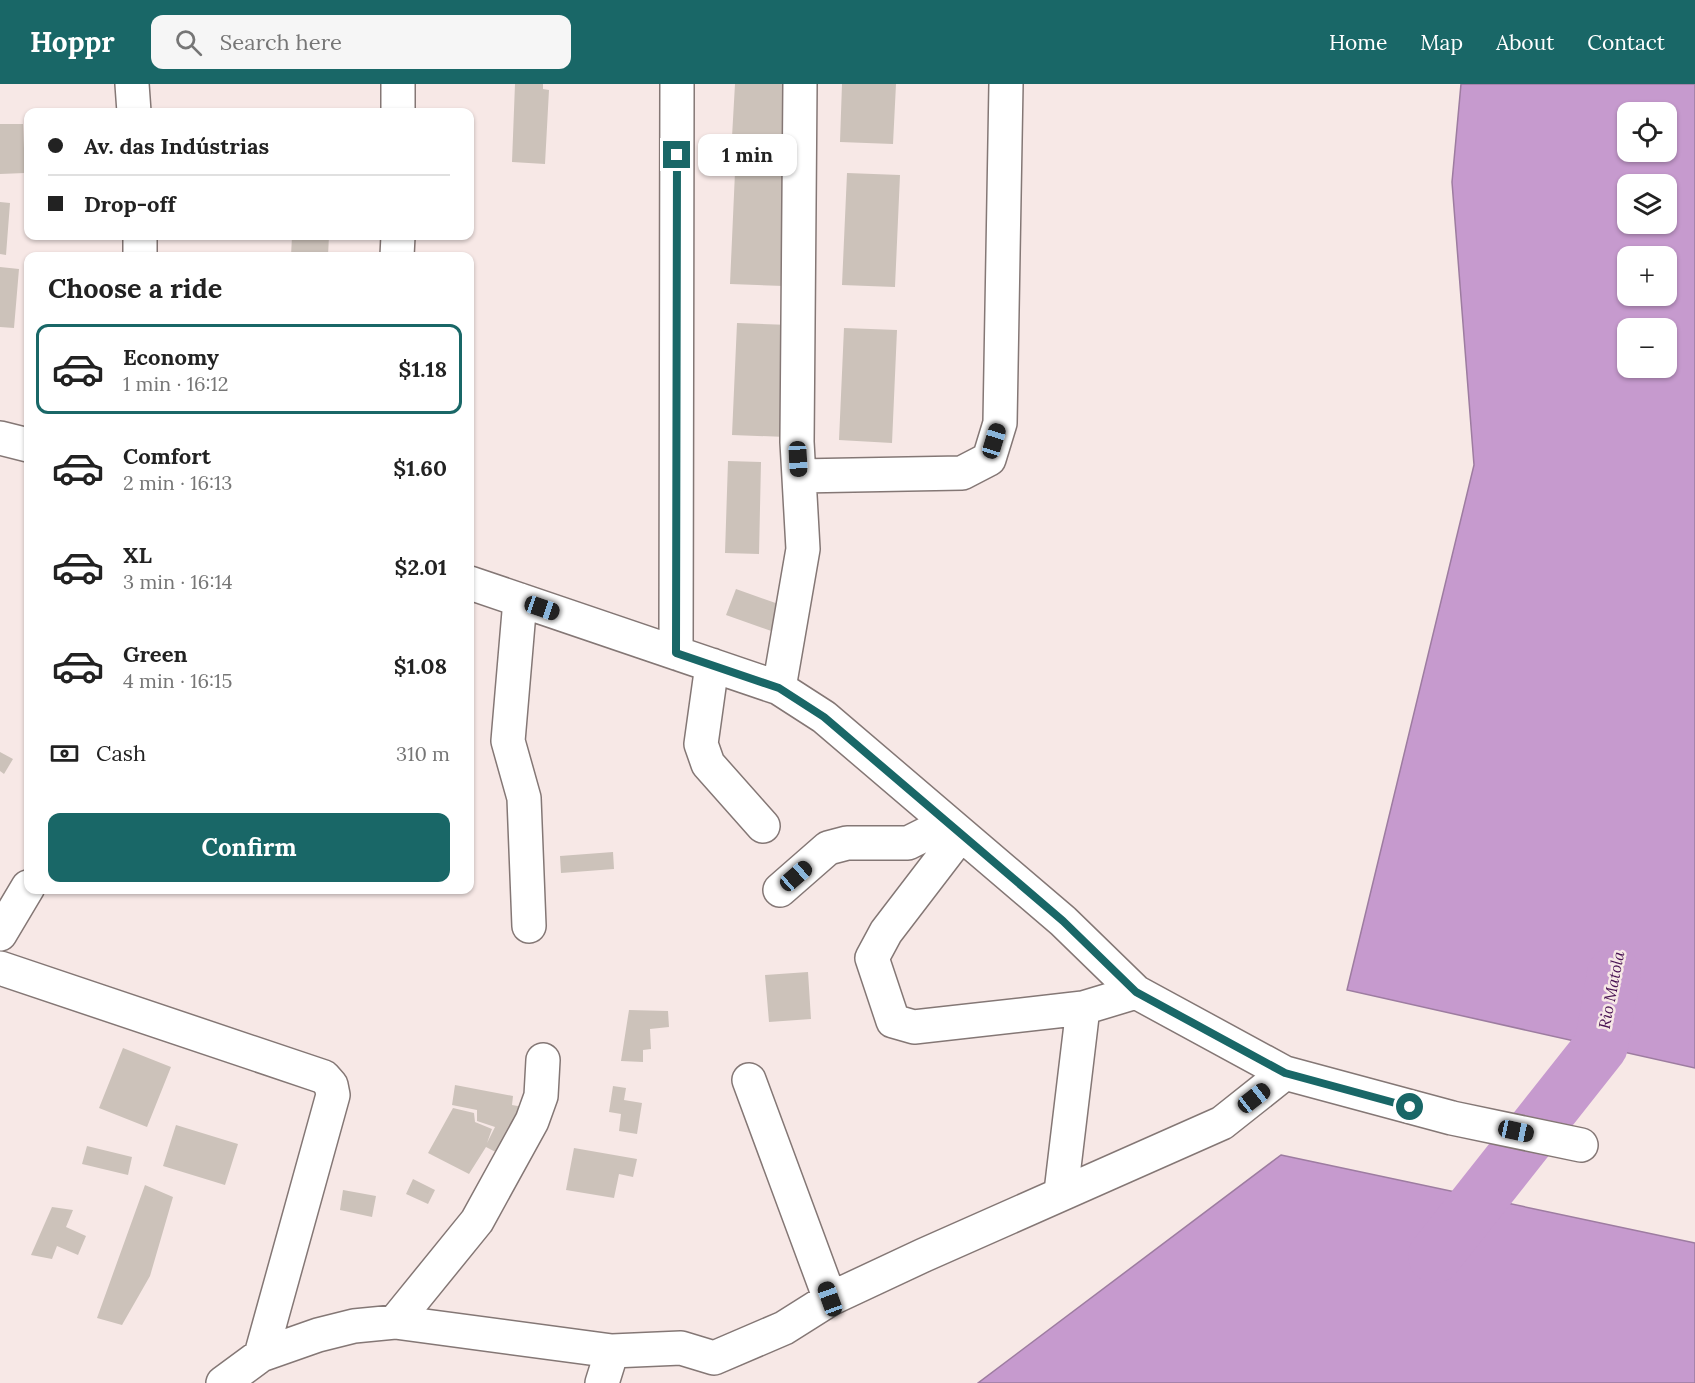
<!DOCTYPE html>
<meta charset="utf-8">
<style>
body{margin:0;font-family:Lora,serif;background:#f6f6f6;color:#222;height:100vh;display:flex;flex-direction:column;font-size:22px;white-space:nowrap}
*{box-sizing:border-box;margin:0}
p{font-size:20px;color:#767676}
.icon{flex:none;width:33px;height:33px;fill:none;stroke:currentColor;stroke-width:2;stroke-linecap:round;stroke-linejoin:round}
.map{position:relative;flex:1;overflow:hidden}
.panel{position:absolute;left:24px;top:168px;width:450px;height:642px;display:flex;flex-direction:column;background:#fff;border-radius:12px;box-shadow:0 2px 4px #0004}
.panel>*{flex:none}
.top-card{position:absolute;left:24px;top:24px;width:450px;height:132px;border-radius:12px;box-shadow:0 2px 4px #0004;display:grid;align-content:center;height:132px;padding:0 24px;background:#fff}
.buttons{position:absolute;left:1617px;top:18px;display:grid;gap:12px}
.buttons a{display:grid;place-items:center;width:60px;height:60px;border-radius:12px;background:#fff;box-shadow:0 2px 4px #0004;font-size:30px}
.end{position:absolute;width:27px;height:27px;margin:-14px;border:8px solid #196767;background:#fff;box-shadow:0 0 0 3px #fff}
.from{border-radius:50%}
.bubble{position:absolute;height:42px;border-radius:12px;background:#fff;box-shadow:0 2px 4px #0004;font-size:20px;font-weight:800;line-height:42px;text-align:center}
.car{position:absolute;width:18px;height:36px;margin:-18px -9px;border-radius:8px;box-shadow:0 0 4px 2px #0007;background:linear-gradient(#222 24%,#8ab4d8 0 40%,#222 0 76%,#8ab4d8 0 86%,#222 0)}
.top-card b{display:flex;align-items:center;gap:21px;height:57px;font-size:22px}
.top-card b+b{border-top:2px solid #e0e0e0}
.top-card i{width:15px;height:15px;background:#222}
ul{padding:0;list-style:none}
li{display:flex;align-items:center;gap:18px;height:90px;margin:0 12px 9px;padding:0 12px;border:3px solid transparent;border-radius:12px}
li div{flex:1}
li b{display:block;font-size:22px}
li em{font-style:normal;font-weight:800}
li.current{border-color:#196767}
li>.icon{width:54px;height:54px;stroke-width:1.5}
h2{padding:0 24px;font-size:27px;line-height:72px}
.pay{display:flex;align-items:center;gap:15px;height:66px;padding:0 24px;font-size:22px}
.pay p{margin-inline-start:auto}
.action{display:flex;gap:12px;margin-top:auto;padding:12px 24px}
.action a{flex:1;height:69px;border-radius:12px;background:#196767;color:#fff;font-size:24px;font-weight:800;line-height:69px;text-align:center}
header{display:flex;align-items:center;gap:36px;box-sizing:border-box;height:84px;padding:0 30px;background:#196767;color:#fff}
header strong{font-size:28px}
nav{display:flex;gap:33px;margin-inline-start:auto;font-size:21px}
.search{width:420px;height:54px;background:#f6f6f6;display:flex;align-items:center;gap:15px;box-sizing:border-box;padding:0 21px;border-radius:12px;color:#767676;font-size:22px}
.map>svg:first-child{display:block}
.water{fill:#c69ace;stroke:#9d7ca0;stroke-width:1.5;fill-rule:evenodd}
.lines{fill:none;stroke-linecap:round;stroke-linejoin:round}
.river{stroke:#c69ace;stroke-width:54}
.building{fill:#ccc2ba}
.minor-casing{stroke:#847775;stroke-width:36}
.minor{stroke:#fff;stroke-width:33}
.route{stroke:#196767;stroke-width:8}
.labels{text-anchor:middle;stroke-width:5;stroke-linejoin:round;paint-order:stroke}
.water-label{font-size:16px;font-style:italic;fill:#481252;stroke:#f7e8e6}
</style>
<header>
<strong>Hoppr</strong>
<div class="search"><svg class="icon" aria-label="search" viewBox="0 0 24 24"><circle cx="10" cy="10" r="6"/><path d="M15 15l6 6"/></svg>Search here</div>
<nav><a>Home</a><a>Map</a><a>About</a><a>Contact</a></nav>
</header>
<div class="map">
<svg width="1695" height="1299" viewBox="0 0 1695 1299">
<rect width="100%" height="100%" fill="#f7e8e6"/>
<path class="water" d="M1461,0H1695V984L1347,906L1474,381L1452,98ZM1628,28H1666V68H1628ZM1628,100H1666V140H1628ZM1628,172H1666V212H1628ZM1628,244H1666V284H1628Z
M1281,1071L1695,1159V1299H978Z"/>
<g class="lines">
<path class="river" d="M1435,1172L1601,962L1614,890"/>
</g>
<path class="building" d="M515,0H543V5L549,6L545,80L512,78Z
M735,0H789L786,55L732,53Z
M842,0H896L893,60L840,58Z
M0,40H23L25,89L0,90Z
M735,88L788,90L784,202L730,200Z
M847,89L900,91L895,203L842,201Z
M0,118L10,119L6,171L0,170Z
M292,152H329L328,172H291Z
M0,183L19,185L14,244L0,243Z
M737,239L790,241L786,353L732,351Z
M844,244L897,246L892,359L839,356Z
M728,377L761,378L759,470L725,469Z
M736,505L787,523L777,549L726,531Z
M0,668L13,675L4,690L0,687Z
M613,768L614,785L561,789L560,772Z
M808,888L811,935L769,938L765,891Z
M629,926L668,927L669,943L650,945L651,965L643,966V978L621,977Z
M123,964L171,983L147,1043L99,1024Z
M455,1001L513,1012L512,1021L529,1024L509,1075L486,1063L469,1090L428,1069L453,1024L474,1029L475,1038L492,1045L487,1059L495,1043L477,1037V1026L452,1021Z
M613,1002L626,1004L624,1016L642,1019L637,1050L619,1047L621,1030L609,1028Z
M176,1041L238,1060L225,1101L163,1082Z
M87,1062L132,1073L128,1091L82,1080Z
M574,1064L637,1075L633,1093L619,1090L614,1114L566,1106Z
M413,1095L435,1106L428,1120L406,1110Z
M145,1101L173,1113L150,1192L122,1241L97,1234Z
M343,1106L376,1112L372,1133L340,1126Z
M52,1123L73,1126L66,1143L86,1152L78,1171L57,1162L52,1175L31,1171Z"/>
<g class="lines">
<g class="minor-casing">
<path id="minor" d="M132,0L134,28
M398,0V28
M140,172V152
M397,172L398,152
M0,354L28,361
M799,392L962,389L989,375L1000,339L1006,0
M470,499L779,604L824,633L1063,837L1136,908L1285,989L1452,1034L1581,1061
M520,516L508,657L524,714L529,842
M676,569L677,0
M712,581L701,660L708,680L763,742
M779,604L803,465L797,358L800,0
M961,750L886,848L872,874L893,937L914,943L1083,924L1136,908
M780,806L828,764L847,759H908L948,739
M0,850L28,803
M0,884L324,993L331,1001L333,1011L261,1271
M749,996L830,1215
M1061,1108L1083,924
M395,1238L477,1137L532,1037L541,1012L543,976
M223,1299L261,1271L318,1251L354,1242L395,1238L612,1267L681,1264L714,1274L784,1244L830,1215L924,1171L1222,1039L1285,989
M602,1299L612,1267"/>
</g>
<use href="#minor" class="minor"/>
</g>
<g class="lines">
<path class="route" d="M677,71L676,569L779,604L824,633L1063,837L1136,908L1285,989L1410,1023"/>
</g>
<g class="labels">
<g class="water-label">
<text transform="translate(1611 906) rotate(-79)" y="6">Rio Matola</text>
</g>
</g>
</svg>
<div class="buttons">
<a><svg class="icon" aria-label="locate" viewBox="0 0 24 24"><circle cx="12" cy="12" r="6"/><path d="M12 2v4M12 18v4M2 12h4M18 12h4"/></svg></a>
<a><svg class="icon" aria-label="layers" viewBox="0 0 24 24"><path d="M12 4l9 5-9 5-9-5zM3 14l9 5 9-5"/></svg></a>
<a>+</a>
<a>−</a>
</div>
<i class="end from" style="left:1410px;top:1023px"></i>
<i class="end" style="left:677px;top:71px"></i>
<div class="bubble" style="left:698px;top:50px;width:99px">1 min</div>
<i class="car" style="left:994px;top:357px;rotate:17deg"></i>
<i class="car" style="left:798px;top:375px;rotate:177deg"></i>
<i class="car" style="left:542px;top:524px;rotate:109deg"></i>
<i class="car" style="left:796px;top:792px;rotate:49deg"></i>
<i class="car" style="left:1254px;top:1014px;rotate:52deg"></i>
<i class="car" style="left:1516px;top:1047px;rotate:102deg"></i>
<i class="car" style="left:830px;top:1215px;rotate:340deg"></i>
<div class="top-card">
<b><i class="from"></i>Av. das Indústrias</b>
<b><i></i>Drop-off</b>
</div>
<section class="panel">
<h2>Choose a ride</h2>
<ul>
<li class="current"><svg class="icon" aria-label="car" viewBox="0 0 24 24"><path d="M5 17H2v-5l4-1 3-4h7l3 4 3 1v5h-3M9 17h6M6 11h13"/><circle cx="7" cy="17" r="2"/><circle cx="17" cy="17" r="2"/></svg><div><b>Economy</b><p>1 min · 16:12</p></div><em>$1.18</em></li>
<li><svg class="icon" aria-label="car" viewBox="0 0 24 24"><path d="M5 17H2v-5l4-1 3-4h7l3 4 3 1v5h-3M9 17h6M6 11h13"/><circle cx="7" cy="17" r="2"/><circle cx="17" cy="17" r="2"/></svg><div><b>Comfort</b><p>2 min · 16:13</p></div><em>$1.60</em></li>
<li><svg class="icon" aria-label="car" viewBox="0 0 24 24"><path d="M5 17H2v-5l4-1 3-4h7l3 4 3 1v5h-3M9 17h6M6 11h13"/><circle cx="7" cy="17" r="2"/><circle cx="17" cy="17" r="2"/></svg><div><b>XL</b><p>3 min · 16:14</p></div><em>$2.01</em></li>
<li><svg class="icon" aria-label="car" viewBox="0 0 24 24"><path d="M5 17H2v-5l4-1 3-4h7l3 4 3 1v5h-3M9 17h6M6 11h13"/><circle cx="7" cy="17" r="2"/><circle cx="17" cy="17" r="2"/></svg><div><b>Green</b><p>4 min · 16:15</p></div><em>$1.08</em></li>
</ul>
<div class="pay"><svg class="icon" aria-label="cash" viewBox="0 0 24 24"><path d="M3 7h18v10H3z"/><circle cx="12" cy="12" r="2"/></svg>Cash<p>310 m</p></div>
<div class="action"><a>Confirm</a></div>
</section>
</div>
